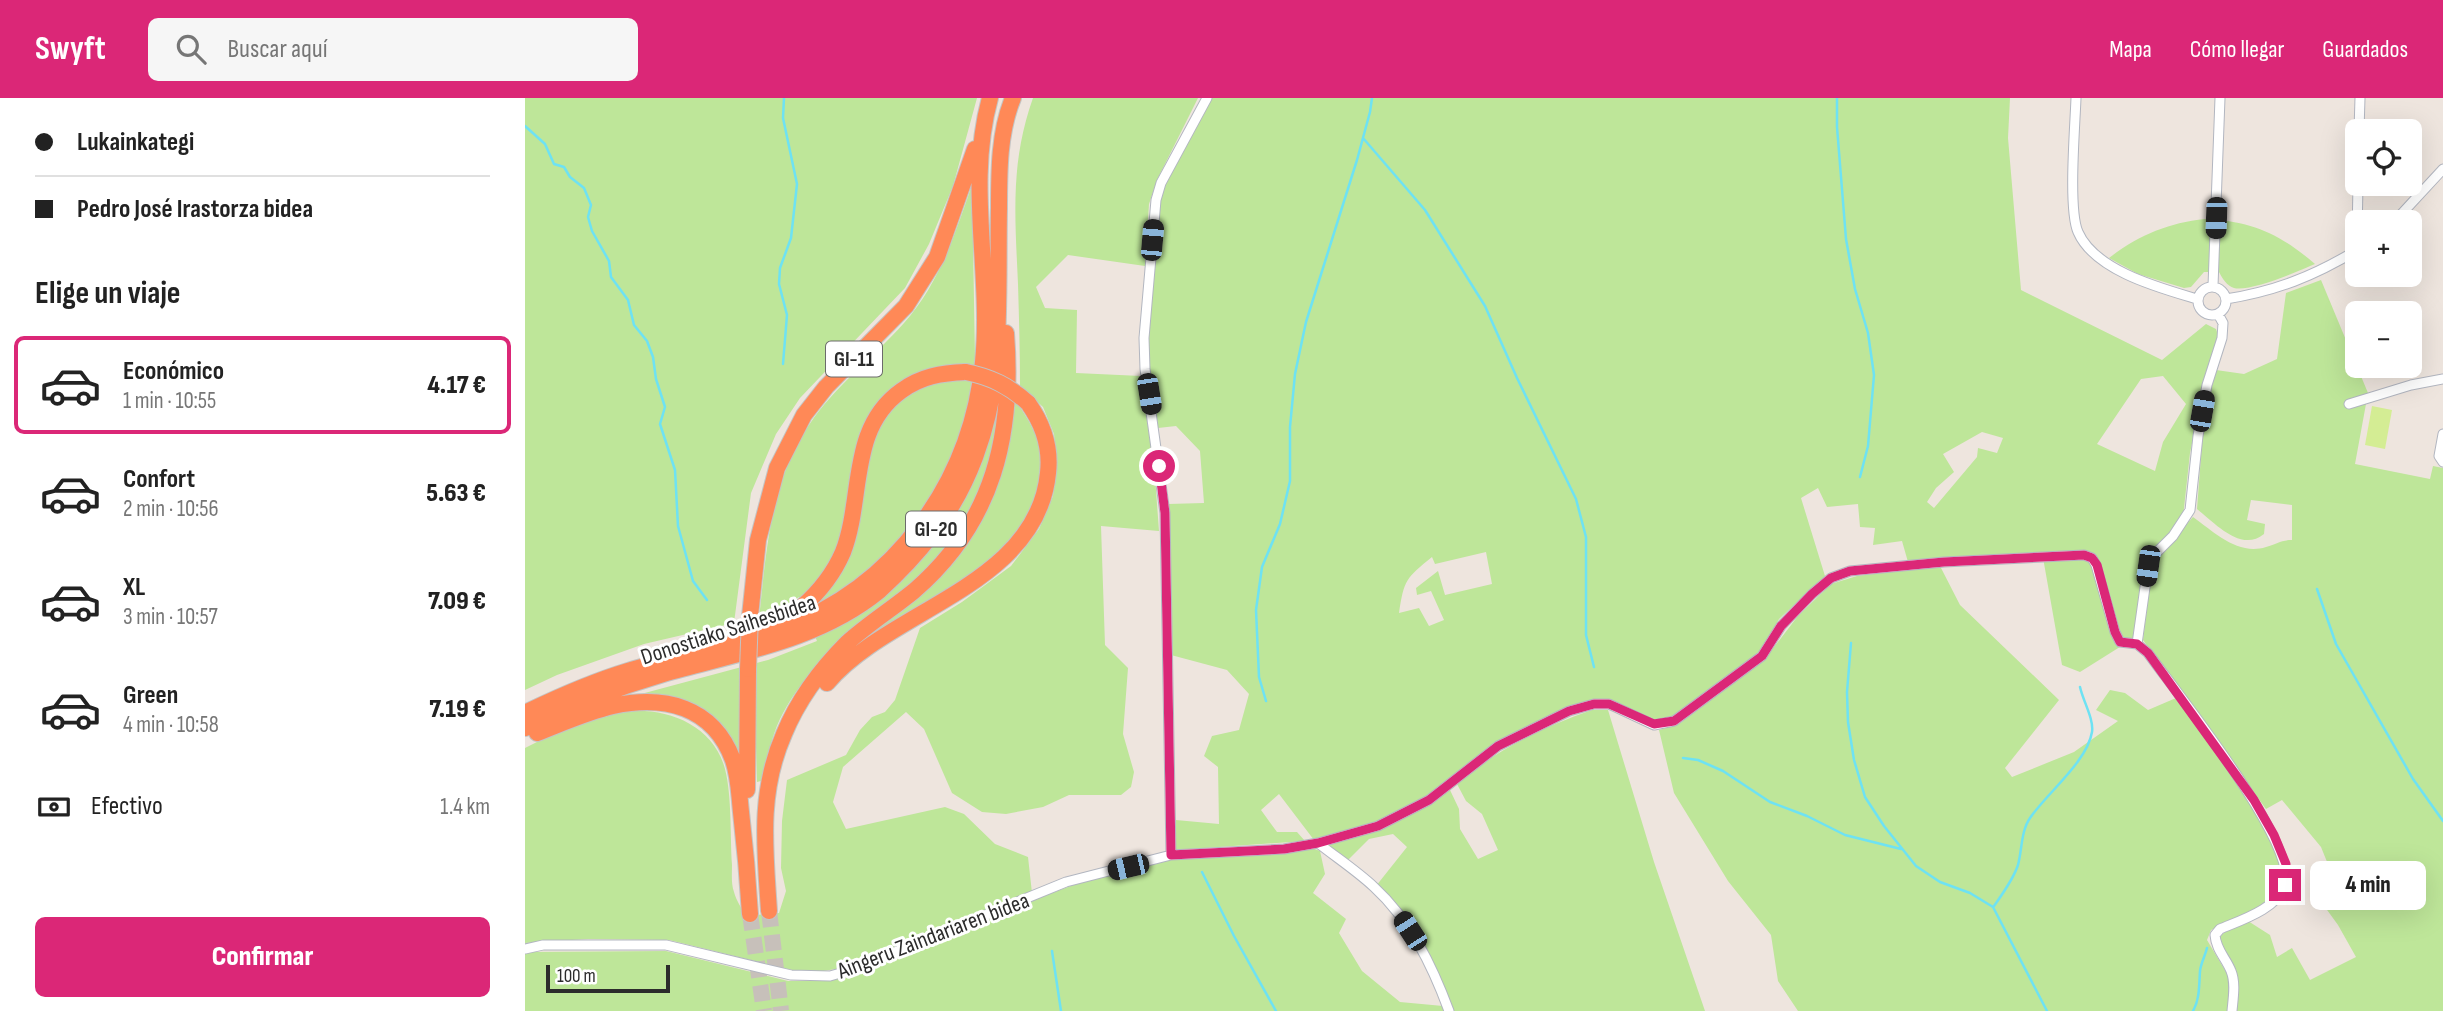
<!DOCTYPE html>
<html lang="es">
<meta charset="utf-8">
<style>
body{margin:0;font-family:"Sofia Sans Condensed",sans-serif;background:#f6f6f6;color:#222;height:100vh;display:flex;flex-direction:column;font-size:26px;white-space:nowrap}
*{box-sizing:border-box;margin:0}
p{font-size:23px;color:#767676}
.icon{flex:none;width:38px;height:38px;fill:none;stroke:currentColor;stroke-width:2;stroke-linecap:round;stroke-linejoin:round}
.map{position:relative;flex:1;overflow:hidden}
.panel{display:flex;flex-direction:column;background:#fff;width:525px}
.panel>*{flex:none}
.top-card{display:grid;align-content:center;height:154px;padding:0 35px;background:#fff}
.controls{position:absolute;left:1820px;top:21px;display:grid;gap:14px}
.controls a{display:grid;place-items:center;width:77px;height:77px;border-radius:10px;background:#fff;box-shadow:0 7px 28px #0002;font-size:35px}
.scale{position:absolute;left:21px;bottom:18px;width:124px;box-sizing:border-box;padding-left:7px;border:4px solid #2c2c2c;border-top:0;font-size:19px;line-height:24px;white-space:nowrap;color:#2c2c2c;-webkit-text-stroke:5px #fff;paint-order:stroke}
.end{position:absolute;width:32px;height:32px;margin:-16px;border:9px solid #db2777;background:#fff;box-shadow:0 0 0 4px #fff}
.from{border-radius:50%}
.bubble{position:absolute;height:49px;border-radius:10px;background:#fff;box-shadow:0 7px 28px #0002;font-size:23px;font-weight:800;line-height:49px;text-align:center}
.car{position:absolute;width:21px;height:42px;margin:-21px -10px;border-radius:9px;box-shadow:0 0 5px 2px #0007;background:linear-gradient(#222 24%,#8ab4d8 0 40%,#222 0 76%,#8ab4d8 0 86%,#222 0)}
.top-card b{display:flex;align-items:center;gap:24px;height:66px;font-size:26px}
.top-card b+b{border-top:2px solid #e0e0e0}
.top-card i{width:18px;height:18px;background:#222}
ul{padding:0;list-style:none}
li{display:flex;align-items:center;gap:21px;height:98px;margin:0 14px 10px;padding:0 21px;border:4px solid transparent;border-radius:10px}
li div{flex:1}
li b{display:block;font-size:26px}
li em{font-style:normal;font-weight:800}
li.selected{border-color:#db2777}
li>.icon{width:63px;height:63px;stroke-width:1.5}
h2{padding:0 35px;font-size:32px;line-height:84px}
.pay{display:flex;align-items:center;gap:18px;height:77px;padding:0 35px;font-size:26px}
.pay p{margin-inline-start:auto}
.action{display:flex;gap:14px;margin-top:auto;padding:14px 35px}
.action a{flex:1;height:80px;border-radius:10px;background:#db2777;color:#fff;font-size:28px;font-weight:800;line-height:80px;text-align:center}
header{display:flex;align-items:center;gap:42px;box-sizing:border-box;height:98px;padding:0 35px;background:#db2777;color:#fff}
header strong{font-size:33px}
nav{display:flex;gap:38px;margin-inline-start:auto;font-size:24px}
.search{width:490px;height:63px;background:#f6f6f6;display:flex;align-items:center;gap:18px;box-sizing:border-box;padding:0 24px;border-radius:10px;color:#767676;font-size:26px}
main{display:flex;flex:1;min-height:0}
.map>svg:first-child{display:block}
.green{fill:#bee699;fill-rule:evenodd}
.pitch{fill:#d4ed94}
.lines{fill:none;stroke-linecap:round;stroke-linejoin:round}
.stream{stroke:#6ee2f3;stroke-width:2.5}
.motorway-tunnel{stroke:#c7c0ba;stroke-width:16;stroke-dasharray:16 8;stroke-linecap:butt}
.minor-casing{stroke:#b2b6c0;stroke-width:11}
.motorway-casing{stroke:#c4c4c4;stroke-width:18}
.minor{stroke:#fff;stroke-width:9}
.motorway{stroke:#ff8957;stroke-width:16}
.motorway-bridge-casing{stroke:#c4c4c4;stroke-width:18;stroke-linecap:butt}
.motorway-bridge{stroke:#ff8957;stroke-width:16}
.route{stroke:#db2777;stroke-width:9}
.labels{text-anchor:middle;stroke-width:6;stroke-linejoin:round;paint-order:stroke}
.shield{fill:#fff;stroke:#6b6b6b;stroke-width:2}
.shield-label{font-size:21px;font-weight:bold;fill:#2c2c2c}
.street-label{font-size:23px;fill:#2c2c2c;stroke:#fff}
</style>
<header>
<strong>Swyft</strong>
<div class="search"><svg class="icon" aria-label="search" viewBox="0 0 24 24"><circle cx="10" cy="10" r="6"/><path d="M15 15l6 6"/></svg>Buscar aquí</div>
<nav><a>Mapa</a><a>Cómo llegar</a><a>Guardados</a></nav>
</header>
<main>
<section class="panel">
<div class="top-card">
<b><i class="from"></i>Lukainkategi</b>
<b><i></i>Pedro José Irastorza bidea</b>
</div>
<h2>Elige un viaje</h2>
<ul>
<li class="selected"><svg class="icon" aria-label="car" viewBox="0 0 24 24"><path d="M5 17H2v-5l4-1 3-4h7l3 4 3 1v5h-3M9 17h6M6 11h13"/><circle cx="7" cy="17" r="2"/><circle cx="17" cy="17" r="2"/></svg><div><b>Económico</b><p>1 min · 10:55</p></div><em>4.17 €</em></li>
<li><svg class="icon" aria-label="car" viewBox="0 0 24 24"><path d="M5 17H2v-5l4-1 3-4h7l3 4 3 1v5h-3M9 17h6M6 11h13"/><circle cx="7" cy="17" r="2"/><circle cx="17" cy="17" r="2"/></svg><div><b>Confort</b><p>2 min · 10:56</p></div><em>5.63 €</em></li>
<li><svg class="icon" aria-label="car" viewBox="0 0 24 24"><path d="M5 17H2v-5l4-1 3-4h7l3 4 3 1v5h-3M9 17h6M6 11h13"/><circle cx="7" cy="17" r="2"/><circle cx="17" cy="17" r="2"/></svg><div><b>XL</b><p>3 min · 10:57</p></div><em>7.09 €</em></li>
<li><svg class="icon" aria-label="car" viewBox="0 0 24 24"><path d="M5 17H2v-5l4-1 3-4h7l3 4 3 1v5h-3M9 17h6M6 11h13"/><circle cx="7" cy="17" r="2"/><circle cx="17" cy="17" r="2"/></svg><div><b>Green</b><p>4 min · 10:58</p></div><em>7.19 €</em></li>
</ul>
<div class="pay"><svg class="icon" aria-label="cash" viewBox="0 0 24 24"><path d="M3 7h18v10H3z"/><circle cx="12" cy="12" r="2"/></svg>Efectivo<p>1.4 km</p></div>
<div class="action"><a>Confirmar</a></div>
</section>
<div class="map">
<svg width="1918" height="913" viewBox="0 0 1918 913">
<rect width="100%" height="100%" fill="#eee5de"/>
<path class="green" d="M0,0H452L428,88L404,146L380,190L275,300L251,336L226,395L209,525L119,546L32,577L0,592Z
M508,0H673L632,82L624,106L620,168L543,157L511,189L520,210L552,212L551,275L616,278L630,379L634,433L576,428L580,547L603,570L598,636L609,674L606,689L596,697H544L518,709L481,716L457,714L427,695L399,631L381,614L318,669L308,704L321,731L420,709L439,716L470,746L503,759L507,795L323,869L292,874L267,872L144,842L63,841L0,845V650C29,635 74,615 107,613C146,611 189,629 200,671C207,698 205,739 207,767C207,776 206,786 209,794C211,802 217,811 221,818L254,815L261,793L256,770L257,723L262,682L321,657L335,632L347,619L360,614L370,602L395,530L437,504L486,468L514,431L528,398L532,365L529,336L518,309L495,288C495,254 494,220 493,186C490,118 485,65 508,0Z
M685,0H1485L1483,40L1496,192L1637,262L1681,226L1691,231L1694,240L1678,292L1665,355L1658,419L1620,464L1610,536L1606,542L1555,574L1537,567L1517,454L1383,464L1377,443L1348,447L1350,430L1335,429L1333,406L1302,409L1293,390L1276,400L1300,478L1254,521L1236,555L1150,619L1130,624L1066,605L968,650L902,701L854,725L789,742L754,696L736,712L752,734H772L780,743L651,752V722L694,726L693,669L679,658L687,638L714,632L724,596L702,572L646,557L643,406L679,405L675,353L651,328L633,330L622,251L633,108L642,83ZM1638,278L1661,306L1638,344L1630,373L1572,346L1616,281ZM1457,334L1478,340L1472,355L1453,350L1452,359L1409,410L1402,404L1411,390L1429,374L1418,356ZM961,454L967,486L920,497L913,473L891,490L892,497L906,493L919,522L904,528L894,510L874,515C879,482 881,480 907,459L910,466Z
M447,87L450,261L444,300L493,306C503,321 513,337 516,355C520,391 500,432 473,456C437,490 380,519 337,545L318,539C291,568 262,598 249,636C244,651 240,667 236,683L232,684L231,649L213,652L195,626L177,611L101,600L243,562L292,543L274,499L254,513L234,521C241,456 245,383 284,327C310,288 348,260 379,225C414,186 430,136 447,87Z
M1680,121C1727,123 1755,136 1790,166C1774,173 1725,194 1709,190C1702,188 1697,180 1694,174H1679L1666,189L1659,190L1613,176L1584,160C1614,137 1643,125 1680,121Z
M1796,182L1843,295L1830,366L1905,381L1908,368L1918,370V913H1711C1712,900 1714,887 1710,874C1699,840 1677,842 1723,823L1745,837L1752,859L1767,850L1785,882L1831,859L1813,827L1789,794L1811,786L1796,749L1757,702L1741,711L1618,542L1627,469L1635,456L1668,419C1689,434 1713,458 1741,449C1752,446 1756,442 1767,442V407L1726,402L1722,422L1740,426L1739,436C1716,455 1690,425 1672,411L1677,345L1684,298L1691,272L1719,276L1752,261L1761,195Z
M1415,468L1435,507L1534,602L1480,670L1487,679L1549,654L1593,623L1571,612L1585,592L1600,595L1623,612L1651,600C1674,631 1771,750 1756,785C1747,808 1708,822 1686,832L1682,842L1704,879L1703,913H1273L1253,883L1246,837L1203,783L1149,695L1134,632L1154,626L1239,562L1273,518L1306,486L1332,478Z
M1067,612H1083L1129,764L1180,913H926L913,876L851,788L882,749L868,736L844,741L821,764L799,746C850,732 882,723 925,692L934,711L935,731L953,761L973,752L957,716L941,703L932,686C972,651 1018,629 1067,612Z
M784,749L795,753L800,776L788,795L821,821L814,835L837,873L875,904L918,908L919,913H0V855L3,854L141,853L263,883H302L324,879L473,815L562,782L648,760Z"/>
<path class="pitch" d="M1847,308L1867,312L1860,351L1840,347Z"/>
<g class="lines">
<path class="stream" d="M1312,0V29L1321,141L1330,191L1343,235L1349,277L1343,348L1335,379
M0,28L20,46L29,66L39,69L45,79L59,90L66,107L63,119L67,133L84,163L86,179L103,202L109,227L122,243L128,259L131,281L140,309L135,326L150,372L153,428L168,483L182,502
M838,40L900,112L960,208L992,280L1051,401L1061,439V537L1069,569
M258,266L262,217L254,186L255,170L266,140L272,86L258,20L259,0
M1792,491L1811,546L1888,681L1918,723
M1326,545L1322,594L1323,624L1329,662L1340,699L1359,728L1391,768L1415,784L1445,795L1468,809L1522,913
M741,603L734,579L731,512L737,469L755,426L765,383V329L770,276L781,224L832,62L845,14L847,0
M1158,660L1173,662L1198,673L1245,704L1282,718L1320,737L1376,751
M677,774L709,838L751,913
M1469,808C1478,795 1488,782 1493,767C1497,752 1496,733 1505,720C1522,695 1562,664 1567,634C1569,621 1558,603 1555,589
M527,853L536,913
M1668,913C1675,901 1674,886 1675,873C1676,865 1680,858 1682,850"/>
<path class="motorway-tunnel" d="M244,813L256,913
M225,816L239,913"/>
<g class="minor-casing">
<path id="minor" d="M1551,0C1550,29 1543,111 1553,134C1570,173 1635,190 1672,201
M1834,33L1835,0
M1869,124L1918,71
M1832,139L1833,86
M1688,188L1695,0
M1673 203a14 14 0 1 1 28 0a14 14 0 1 1-28 0Z
M1701,201C1751,193 1789,178 1832,152
M1824,306L1886,287L1918,281
M1918,336L1914,358L1918,364
M1612,546L1623,555C1651,594 1773,745 1760,787C1752,811 1716,822 1695,831L1690,837C1691,852 1701,860 1706,873C1711,885 1708,901 1707,913
M1612,546L1623,468L1630,456L1648,438L1665,412L1673,338L1682,287L1697,240L1698,225L1693,216
M793,745C812,760 832,773 849,789C885,822 907,867 924,913
M646,757L640,415L620,271L619,240L631,102L636,85L682,0
M0,851L18,847H141L266,877L305,878L326,872L541,784L646,757L759,751L793,745L853,728L904,702L973,648L1044,613L1069,606H1084L1129,627L1149,623L1237,558L1256,528L1287,496L1306,480L1325,473L1419,464L1559,457L1567,460L1571,467L1590,534L1595,544L1612,546"/>
</g>
<g class="motorway-casing">
<path id="motorway" d="M225,518L233,442L252,370L279,317L301,289L381,208L412,159L450,51
M228,530C243,524 265,520 277,509C294,494 309,475 318,454C339,400 323,331 376,293C396,278 417,275 441,274
M302,585C364,511 512,488 523,375C526,349 518,326 503,305
M0,615C33,599 67,584 103,573C153,557 206,549 256,531C371,489 446,384 458,264C467,176 441,86 465,0
M0,630C44,608 90,590 138,576C211,555 293,543 354,493C374,475 392,456 408,435C444,389 464,331 470,274C475,220 473,164 474,110C474,73 474,34 488,0
M12,635C38,625 62,614 88,608C139,597 188,608 208,662C214,679 214,696 216,714C220,748 223,782 225,816
M222,692L223,571
M244,813C240,751 233,695 259,636C273,602 296,571 322,545C343,526 367,511 389,493C469,424 489,336 481,235"/>
</g>
<use href="#minor" class="minor"/>
<use href="#motorway" class="motorway"/>
<g class="motorway-bridge-casing">
<path id="motorway-bridge" d="M441,274C466,279 484,288 503,305
M223,571L225,518"/>
</g>
<use href="#motorway-bridge" class="motorway-bridge"/>
</g>
<g class="lines">
<path class="route" d="M634,368L640,415L646,757L759,751L793,745L853,728L904,702L973,648L1044,613L1069,606H1084L1129,626L1149,623L1237,558L1256,528L1287,496L1306,480L1325,473L1419,464L1559,457L1567,460L1572,467L1590,534L1595,544L1612,546L1623,555L1729,702L1749,737L1761,766L1760,787"/>
</g>
<g class="labels">
<g class="shield">
<rect x="301" y="243.5" width="56" height="35" rx="5"/>
<rect x="381" y="413.5" width="60" height="35" rx="5"/>
</g>
<g class="shield-label">
<text x="329" y="268">GI-11</text>
<text x="411" y="438">GI-20</text>
</g>
<g class="street-label">
<text transform="translate(203 531) rotate(-18)" y="8">Donostiako Saihesbidea</text>
<text transform="translate(408 837) rotate(-21)" y="8">Aingeru Zaindariaren bidea</text>
</g>
</g>
</svg>
<div class="controls">
<a><svg class="icon" aria-label="locate" viewBox="0 0 24 24"><circle cx="12" cy="12" r="6"/><path d="M12 2v4M12 18v4M2 12h4M18 12h4"/></svg></a>
<a>+</a>
<a>−</a>
</div>
<div class="scale">100 m</div>
<i class="end from" style="left:634px;top:368px"></i>
<i class="end" style="left:1760px;top:787px"></i>
<div class="bubble" style="left:1785px;top:763px;width:116px">4 min</div>
<i class="car" style="left:1691px;top:120px;rotate:182deg"></i>
<i class="car" style="left:627px;top:142px;rotate:5deg"></i>
<i class="car" style="left:624px;top:296px;rotate:171deg"></i>
<i class="car" style="left:1677px;top:313px;rotate:10deg"></i>
<i class="car" style="left:1623px;top:468px;rotate:188deg"></i>
<i class="car" style="left:603px;top:769px;rotate:257deg"></i>
<i class="car" style="left:885px;top:833px;rotate:327deg"></i>
</div>
</main>
